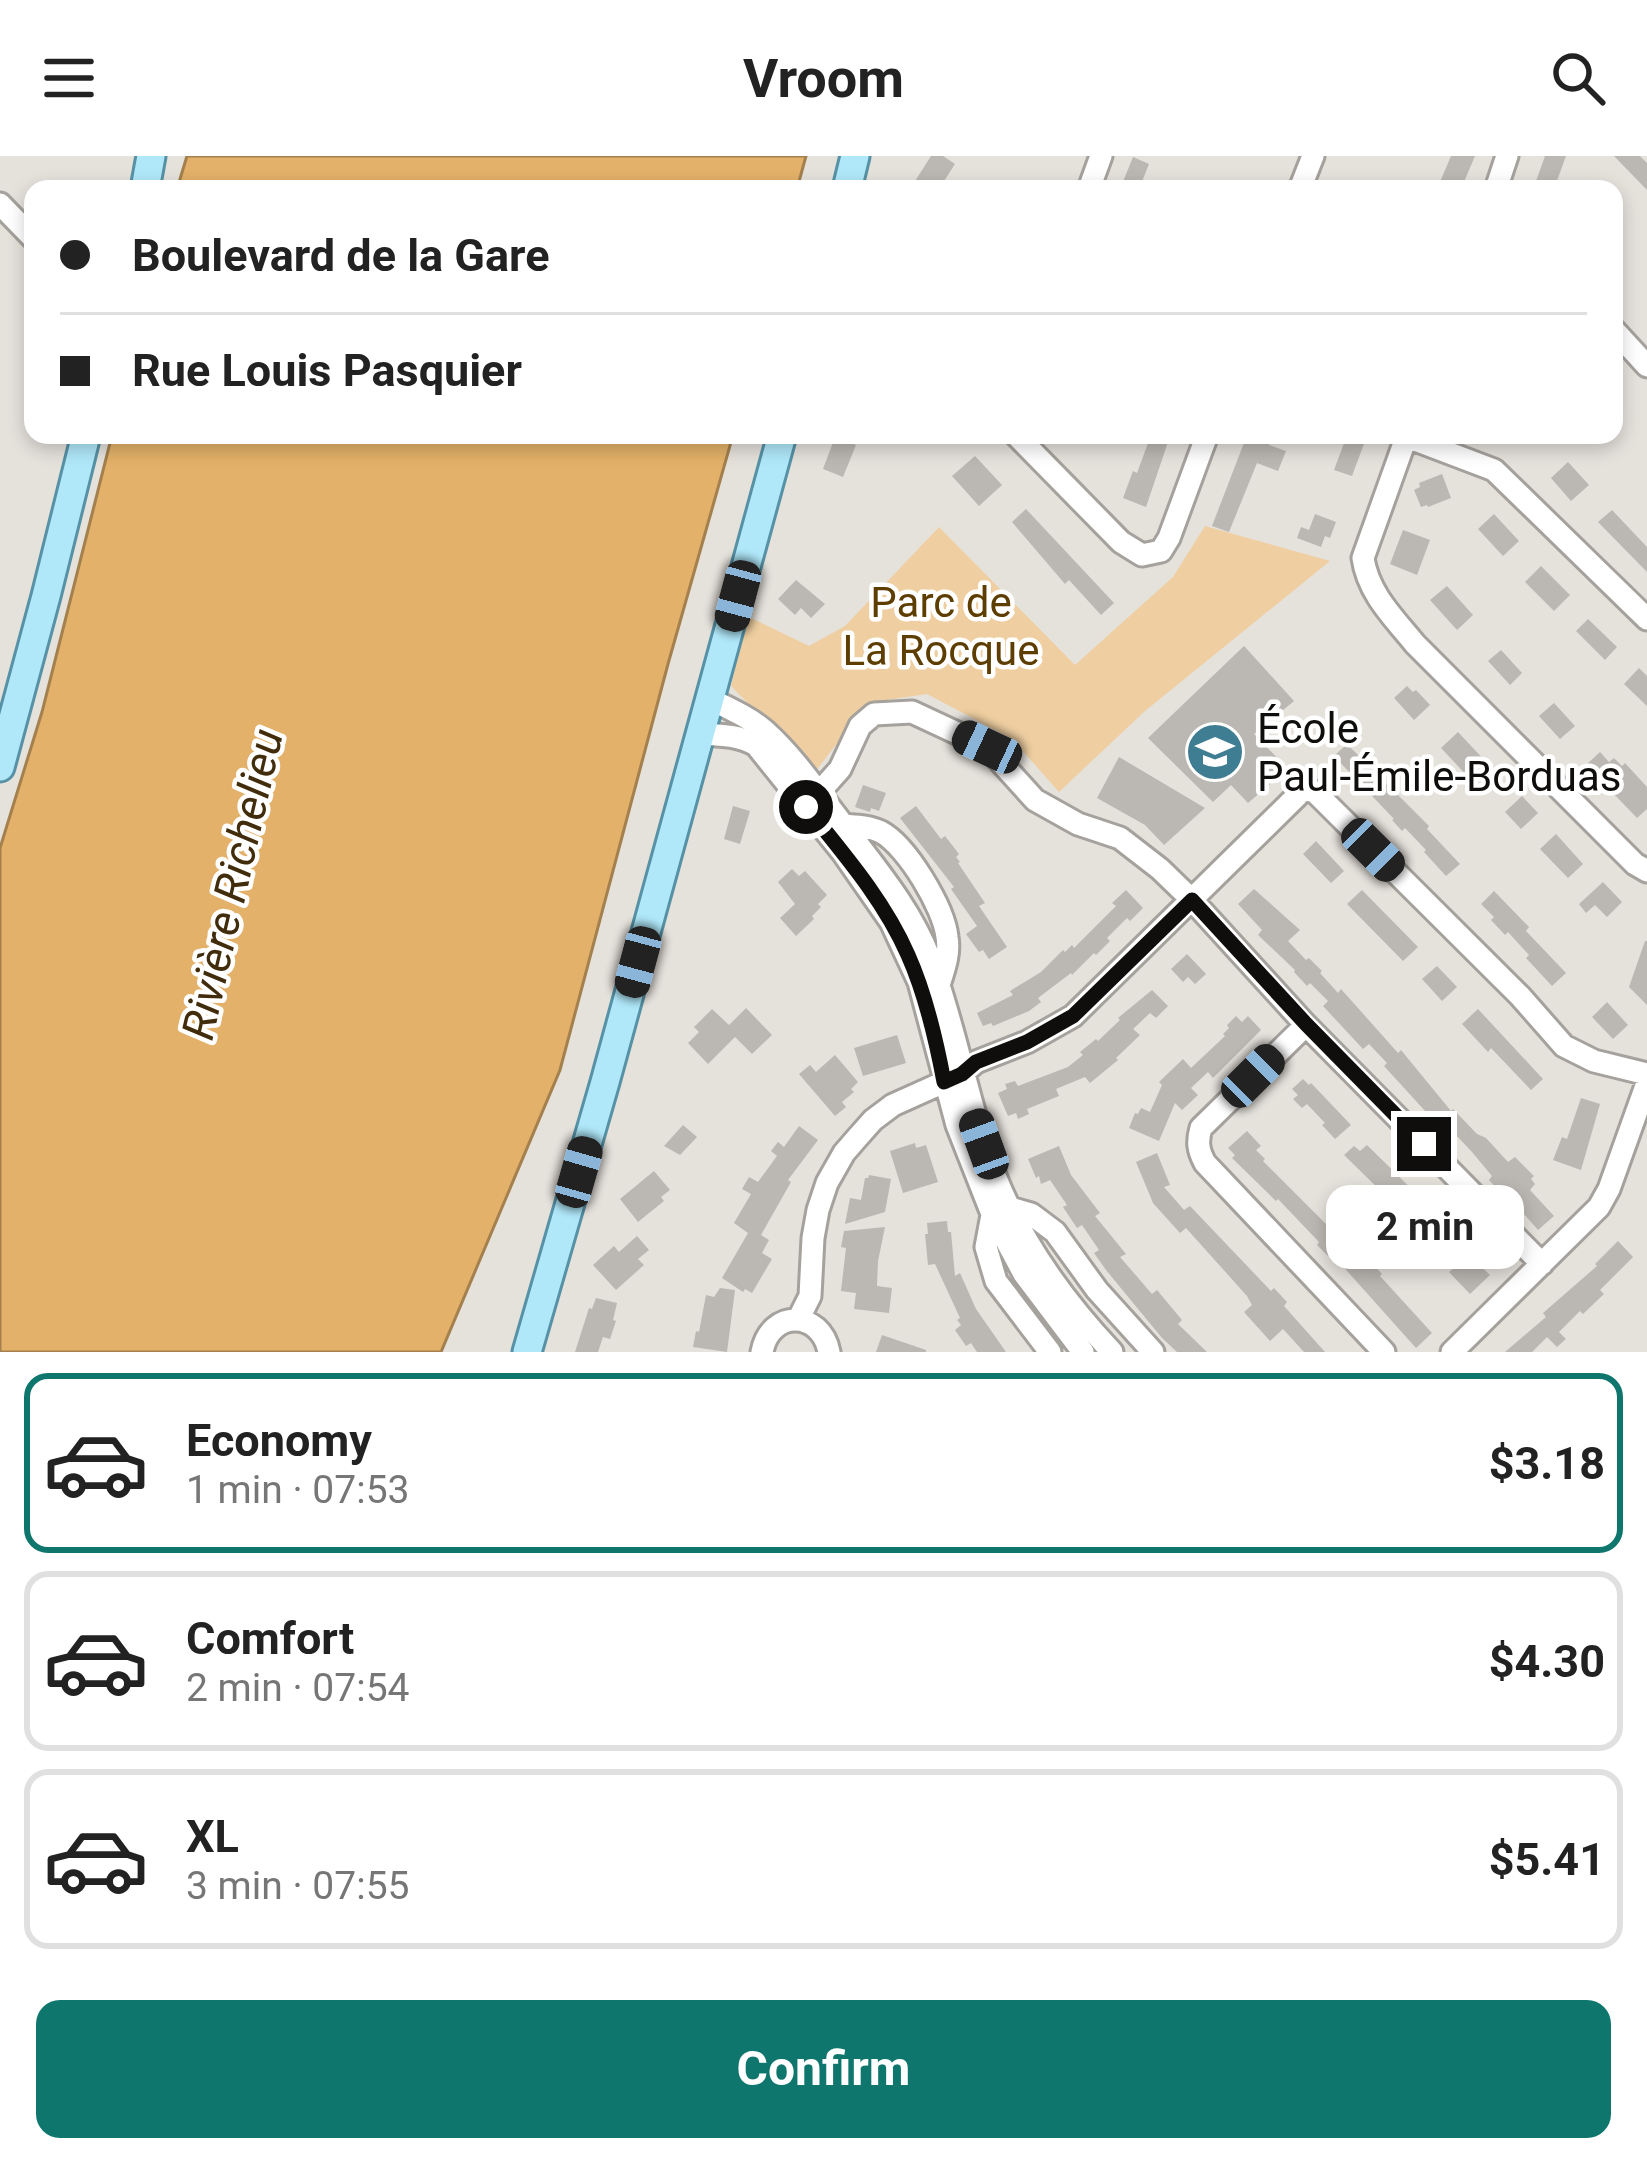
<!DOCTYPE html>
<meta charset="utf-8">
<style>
body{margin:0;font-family:Roboto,sans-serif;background:#f6f6f6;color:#222;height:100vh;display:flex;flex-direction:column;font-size:45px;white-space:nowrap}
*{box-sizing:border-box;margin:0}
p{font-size:39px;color:#767676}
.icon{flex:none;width:66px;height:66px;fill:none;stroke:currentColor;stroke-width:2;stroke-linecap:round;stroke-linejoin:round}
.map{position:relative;height:1196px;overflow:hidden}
.drawer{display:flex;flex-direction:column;background:#fff;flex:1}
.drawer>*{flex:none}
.banner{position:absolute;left:24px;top:24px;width:1599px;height:264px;border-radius:24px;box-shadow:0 6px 18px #0003;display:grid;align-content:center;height:264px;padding:0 36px;background:#fff}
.end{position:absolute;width:54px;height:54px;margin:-27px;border:15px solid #0f0e0c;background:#fff;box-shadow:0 0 0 6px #fff}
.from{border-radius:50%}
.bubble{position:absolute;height:84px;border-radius:24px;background:#fff;box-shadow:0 6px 18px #0003;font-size:39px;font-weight:700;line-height:84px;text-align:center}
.car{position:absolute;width:36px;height:72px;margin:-36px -18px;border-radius:15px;box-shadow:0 0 9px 3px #0007;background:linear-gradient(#222 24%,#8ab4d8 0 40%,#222 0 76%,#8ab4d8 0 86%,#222 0)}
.banner b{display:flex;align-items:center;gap:42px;height:114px;font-size:45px}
.banner b+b{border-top:3px solid #e0e0e0}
.banner i{width:30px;height:30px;background:#222}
ul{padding:21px 0 0;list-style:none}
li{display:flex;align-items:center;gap:36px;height:180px;margin:0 24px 18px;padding:0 12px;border:6px solid #e0e0e0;border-radius:24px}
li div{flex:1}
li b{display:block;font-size:45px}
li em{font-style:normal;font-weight:700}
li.on{border-color:#0f766e}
li>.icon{width:108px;height:108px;stroke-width:1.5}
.primary-button{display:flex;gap:24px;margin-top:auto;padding:24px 36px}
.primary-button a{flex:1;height:138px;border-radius:24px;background:#0f766e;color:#fff;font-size:48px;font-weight:700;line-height:138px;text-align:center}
header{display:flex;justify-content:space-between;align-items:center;height:156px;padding:0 36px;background:#fff;font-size:54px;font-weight:700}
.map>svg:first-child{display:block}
.green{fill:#efcfa1}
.water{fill:#e3b169;stroke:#a3804d;stroke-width:3}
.building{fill:#bbb7b2}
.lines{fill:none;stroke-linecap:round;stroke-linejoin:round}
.minor-casing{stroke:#a5a19c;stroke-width:27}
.major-casing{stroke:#5691a5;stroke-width:33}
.minor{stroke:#fff;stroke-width:21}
.major{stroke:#b0e8fa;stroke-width:27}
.route{stroke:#0f0e0c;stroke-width:15}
.labels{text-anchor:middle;stroke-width:9;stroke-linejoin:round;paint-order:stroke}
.park-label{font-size:42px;fill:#5d3d00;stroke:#fff}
.poi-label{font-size:42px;fill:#0f0e0c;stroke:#fff;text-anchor:start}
.water-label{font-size:45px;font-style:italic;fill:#412c0c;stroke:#fff}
</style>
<header><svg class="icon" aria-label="menu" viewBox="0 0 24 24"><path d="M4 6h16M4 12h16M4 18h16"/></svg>Vroom<svg class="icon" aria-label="search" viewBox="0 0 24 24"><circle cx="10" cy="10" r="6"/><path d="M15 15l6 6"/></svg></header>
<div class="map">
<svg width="1647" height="1196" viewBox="0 0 1647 1196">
<rect width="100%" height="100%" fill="#e5e1db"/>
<path class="green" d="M1205,370L1330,405L1145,555L1059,636L1012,583L927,538L879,545L861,556L815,616L731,530L747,460L809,490L845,470L939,371L1075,509L1173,421Z"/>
<path class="water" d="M187,0H806L797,33H177Z
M112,279H733L668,508L560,914L441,1196H0V692L42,556Z"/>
<path class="building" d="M931,0H943L955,8L939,33H910Z
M1451,0H1475L1461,33H1437Z
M1545,0H1566L1554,33L1535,28Z
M1614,0H1640L1647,7V34Z
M1133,1L1149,8L1139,33H1120Z
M1151,279L1169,283L1146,351L1123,342L1133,315L1137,317Z
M1247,279H1273L1269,289L1286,295L1278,315L1257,307L1229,376L1212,370Z
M1347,279L1365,285L1352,320L1334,314Z
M835,281L856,289L843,321L823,313Z
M975,300L1002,329L979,350L952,320Z
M1568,306L1589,329L1571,345L1551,322Z
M1442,318L1451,342L1428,351L1427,349L1421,351L1414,334L1420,331L1419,327Z
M1026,353L1114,447L1101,459L1069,424L1065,428L1012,366Z
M1612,354L1647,391V416L1598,366Z
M1315,358L1336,366L1330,382L1325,380L1321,391L1297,382L1301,371L1309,374Z
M1494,358L1519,385L1503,400L1478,373Z
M1403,374L1430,384L1417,419L1390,408Z
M1541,410L1570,439L1554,455L1525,426Z
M796,424L825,448L811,462L801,452L795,459L778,443Z
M1447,430L1473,459L1457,474L1430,444Z
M1588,463L1617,491L1605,504L1576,475Z
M1244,490L1294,545L1254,578L1288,613L1248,647L1231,629L1213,646L1148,582Z
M1501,494L1522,517L1510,529L1488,505Z
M1639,512L1647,520V550L1624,528Z
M1407,530L1413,536L1416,534L1430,549L1414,564L1394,542Z
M1554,547L1575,570L1560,583L1539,560Z
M1458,576L1488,608L1471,624L1441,592Z
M1347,588L1429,670L1427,673L1460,708L1446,720L1424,696L1426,694L1405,672L1402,675L1392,664L1394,663L1334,600Z
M1600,596L1609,606L1614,602L1622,610L1625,607L1647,631V653L1637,662L1586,609Z
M1119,601L1205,652L1164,689L1145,669L1097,642Z
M863,629L886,637L879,655L871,652L870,656L855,651Z
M1522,640L1538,657L1521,673L1505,656Z
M733,650L750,655L740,688L724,683Z
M916,650L941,683L945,680L959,698L956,701L960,706L958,707L985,747L979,750L1007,791L989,803L983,794L979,796L966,778L977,770L951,733L954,731L900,662Z
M1556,678L1583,708L1568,722L1540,693Z
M1316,685L1344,715L1331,727L1303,698Z
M792,713L799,720L805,715L827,739L818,748L821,751L812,760L814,763L796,780L780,762L795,748L778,726Z
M1603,726L1622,746L1607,761L1595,749L1586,757L1579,748Z
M1254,733L1300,774L1288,785L1306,804L1309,802L1322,815L1320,817L1338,837L1341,833L1398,897L1401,894L1451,955L1453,953L1477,978L1486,982L1508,1006L1515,1001L1534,1020L1531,1023L1535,1028L1530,1034L1554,1060L1538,1074L1504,1035L1501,1037L1489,1024L1492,1020L1472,996L1455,978L1451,982L1426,956L1384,910L1387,907L1369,888L1363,893L1323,850L1328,845L1310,827L1307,830L1294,816L1295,814L1258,779L1262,774L1238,748Z
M1126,734L1143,752L1130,765L1127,762L1107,782L1110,785L1096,799L1094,797L1072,819L1071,817L1038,842L1041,846L1029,855L993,870L991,867L983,870L977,857L1013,839L1010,835L1041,816L1063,794L1065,796L1072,789L1074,792L1116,750L1112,747Z
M1362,734L1418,791L1403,805L1347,748Z
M1494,735L1529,771L1526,775L1566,817L1552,830L1526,802L1529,799L1508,776L1505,779L1491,764L1494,761L1481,748Z
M1645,785H1647V849L1629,831Z
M1187,798L1206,818L1195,828L1188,821L1183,826L1171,813Z
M1437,810L1457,831L1442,845L1422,823Z
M1152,834L1168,850L1156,862L1150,857L1133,873L1140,879L1116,902L1118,904L1090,927L1085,921L1056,933L1059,940L1027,953L1029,958L1018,963L1016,957L1008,960L998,937L1007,933L1005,928L1015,925L1018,930L1068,911L1083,899L1080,896L1096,883L1098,885L1120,864L1118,862Z
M1607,846L1628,869L1613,883L1592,861Z
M746,852L772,879L752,898L735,881L708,908L688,887L699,876L694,871L712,853L729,869Z
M1478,853L1543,923L1531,934L1491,892L1488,896L1462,868Z
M1236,860L1242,866L1248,860L1261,874L1213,922L1208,916L1191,932L1198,939L1182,954L1175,947L1159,985L1129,972L1135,957L1138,958L1141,952L1150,956L1162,929L1159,926L1183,903L1191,912L1225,880L1223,878L1229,872L1227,869Z
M897,879L906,907L863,920L854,892Z
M835,899L858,926L851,933L854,936L842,946L846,951L835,960L799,918L810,909L816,916Z
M1303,923L1309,929L1311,927L1351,969L1335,983L1322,969L1325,967L1307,948L1302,952L1293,943L1298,939L1292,933Z
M1581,942L1600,948L1581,1014L1553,1004L1562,981L1567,983Z
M683,969L697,981L680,999L664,990Z
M799,970L818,984L788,1024L791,1026L761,1079L769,1084L762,1097L772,1103L752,1137L745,1133L743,1136L722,1122L748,1077L734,1067L751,1038L742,1033L749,1021L758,1026L777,1000L771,995L778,986L784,991Z
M1247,975L1261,990L1256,994L1265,1003L1263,1005L1334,1076L1337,1077L1345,1070L1364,1089L1359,1093L1382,1118L1380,1120L1432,1177L1416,1192L1331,1097L1328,1100L1317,1089L1319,1086L1278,1043L1276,1045L1232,1002L1235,999L1228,992Z
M915,987L916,992L926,989L938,1026L903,1037L890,995Z
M1367,989L1436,1057L1431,1062L1490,1119L1470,1138L1449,1116L1455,1111L1432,1083L1392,1040L1389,1043L1344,999L1354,990L1360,995Z
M1059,990L1071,1019L1100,1057L1095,1060L1126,1098L1120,1101L1152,1138L1157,1134L1182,1164L1178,1168L1207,1196H1177L1162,1182L1106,1114L1094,1097L1099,1094L1082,1069L1077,1072L1063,1051L1067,1049L1050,1024L1041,1028L1039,1020L1036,1022L1028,1003Z
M1157,997L1170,1029L1164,1031L1184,1054L1190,1050L1271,1135L1274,1132L1287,1146L1284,1150L1325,1196H1304L1283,1173L1270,1185L1244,1156L1252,1149L1247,1140L1186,1072L1180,1077L1153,1047L1136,1006Z
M654,1015L670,1034L661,1041L664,1045L638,1066L620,1043Z
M869,1019L891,1023L885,1056L845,1068L850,1042L861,1044L865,1022H868Z
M947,1065L948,1076H951L955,1120L960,1117L976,1153L1006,1196H977L971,1187L966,1190L955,1174L961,1169L957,1164L960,1162L935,1108L928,1109L925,1078H928L927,1067Z
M885,1071L878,1105L877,1130L892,1132L889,1157L854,1153L856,1137L841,1135L846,1092L841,1091L844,1075Z
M637,1080L649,1094L638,1103L644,1109L616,1134L593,1109L614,1090L619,1096Z
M1618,1085L1633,1101L1600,1134L1604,1138L1583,1158L1580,1155L1559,1176L1566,1183L1557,1191L1547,1181L1532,1196H1505L1546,1161L1543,1157L1597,1110L1595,1108Z
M720,1132L735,1134L727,1196L693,1191L696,1175L699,1176L706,1139L714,1141Z
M596,1142L617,1147L613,1164L616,1165L610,1183L603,1181L598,1196H575L589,1152L592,1153Z
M882,1179L926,1194V1196H876Z"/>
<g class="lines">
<g class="minor-casing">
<path id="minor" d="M1089,33L1101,0
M1300,33L1313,0
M1496,33L1507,0
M0,48L33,82
M1614,174L1647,210
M1016,279L1121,386L1142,399L1161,395L1169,382L1207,279
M1407,279L1363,402C1368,437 1393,461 1415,488L1635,708L1647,715
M1407,281L1494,314L1647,463
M710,543C728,552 749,561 765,575C794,601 817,635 841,666C874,710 910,751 930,803C957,875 968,951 996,1022C1022,1087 1064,1145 1112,1196
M700,578C721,579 738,579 756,589L843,697L891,766L919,826L957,969L992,1058L1024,1118L1083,1196
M806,651L840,613L860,570L874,558L912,556L987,591L1035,644L1078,668L1120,682L1160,713L1192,744L1306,869L1542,1108
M843,669C855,670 869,670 881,676C907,690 944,752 947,781C950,798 944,813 939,829
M1306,869L1201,972C1197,986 1198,994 1205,1007L1384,1196
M1010,1052L1031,1058L1055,1076L1097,1134L1153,1196
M992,1059L986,1091L996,1125L1050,1196
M798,1164L810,1140L813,1082L818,1054L827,1027L844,997L857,982L873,964L893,949L962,918L976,906L1027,886L1073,860L1301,636L1307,634L1315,636L1520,840L1564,890L1594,905L1647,918
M762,1196C770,1153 821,1154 829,1196
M1452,1196L1599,1051L1609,1033L1647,927"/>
</g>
<g class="major-casing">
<path id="major" d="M145,33L151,0
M847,33L855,0
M0,611L46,440L86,279
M527,1196L605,926L782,279"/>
</g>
<use href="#minor" class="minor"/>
<use href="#major" class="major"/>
</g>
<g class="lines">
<path class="route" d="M806,651C843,697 884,744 908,799C926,839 936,883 944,926L962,918L976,906L1027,886L1073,860L1192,744L1306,868L1424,988"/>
</g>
<defs>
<g id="school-disc" transform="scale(3)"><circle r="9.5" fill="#3f7d93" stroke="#fff"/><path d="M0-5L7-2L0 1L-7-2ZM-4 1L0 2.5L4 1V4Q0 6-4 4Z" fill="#fff"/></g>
</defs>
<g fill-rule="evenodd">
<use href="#school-disc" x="1215" y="596"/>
</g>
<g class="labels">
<g class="park-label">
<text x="941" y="461">Parc de<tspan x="941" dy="48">La Rocque</tspan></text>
</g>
<g class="poi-label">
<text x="1257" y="587">École<tspan x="1257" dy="48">Paul-Émile-Borduas</tspan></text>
</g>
<g class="water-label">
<text transform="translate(232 728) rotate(-77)" y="16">Rivière Richelieu</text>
</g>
</g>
</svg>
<i class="end from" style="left:806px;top:651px"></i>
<i class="end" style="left:1424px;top:988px"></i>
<div class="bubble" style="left:1326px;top:1029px;width:198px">2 min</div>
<i class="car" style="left:738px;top:440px;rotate:195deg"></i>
<i class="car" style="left:987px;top:591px;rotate:295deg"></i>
<i class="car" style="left:1373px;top:694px;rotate:135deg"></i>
<i class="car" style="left:638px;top:806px;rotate:195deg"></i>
<i class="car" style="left:1253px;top:920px;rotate:45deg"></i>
<i class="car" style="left:984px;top:988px;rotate:340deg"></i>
<i class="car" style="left:579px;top:1016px;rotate:16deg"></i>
<div class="banner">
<b><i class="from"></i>Boulevard de la Gare</b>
<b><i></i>Rue Louis Pasquier</b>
</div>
</div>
<section class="drawer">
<ul>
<li class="on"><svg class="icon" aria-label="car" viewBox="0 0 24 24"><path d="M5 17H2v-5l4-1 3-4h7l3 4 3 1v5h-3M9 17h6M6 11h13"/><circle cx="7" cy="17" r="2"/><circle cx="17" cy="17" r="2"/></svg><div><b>Economy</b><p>1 min · 07:53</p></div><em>$3.18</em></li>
<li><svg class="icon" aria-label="car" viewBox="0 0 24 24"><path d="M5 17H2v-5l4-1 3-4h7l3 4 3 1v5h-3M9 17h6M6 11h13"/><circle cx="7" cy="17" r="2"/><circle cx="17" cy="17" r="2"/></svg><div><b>Comfort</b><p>2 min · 07:54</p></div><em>$4.30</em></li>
<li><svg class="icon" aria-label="car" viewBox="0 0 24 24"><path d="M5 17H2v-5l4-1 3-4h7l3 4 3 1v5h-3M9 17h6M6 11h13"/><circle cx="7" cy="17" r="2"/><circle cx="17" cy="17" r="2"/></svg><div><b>XL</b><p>3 min · 07:55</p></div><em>$5.41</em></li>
</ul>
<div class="primary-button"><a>Confirm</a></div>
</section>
